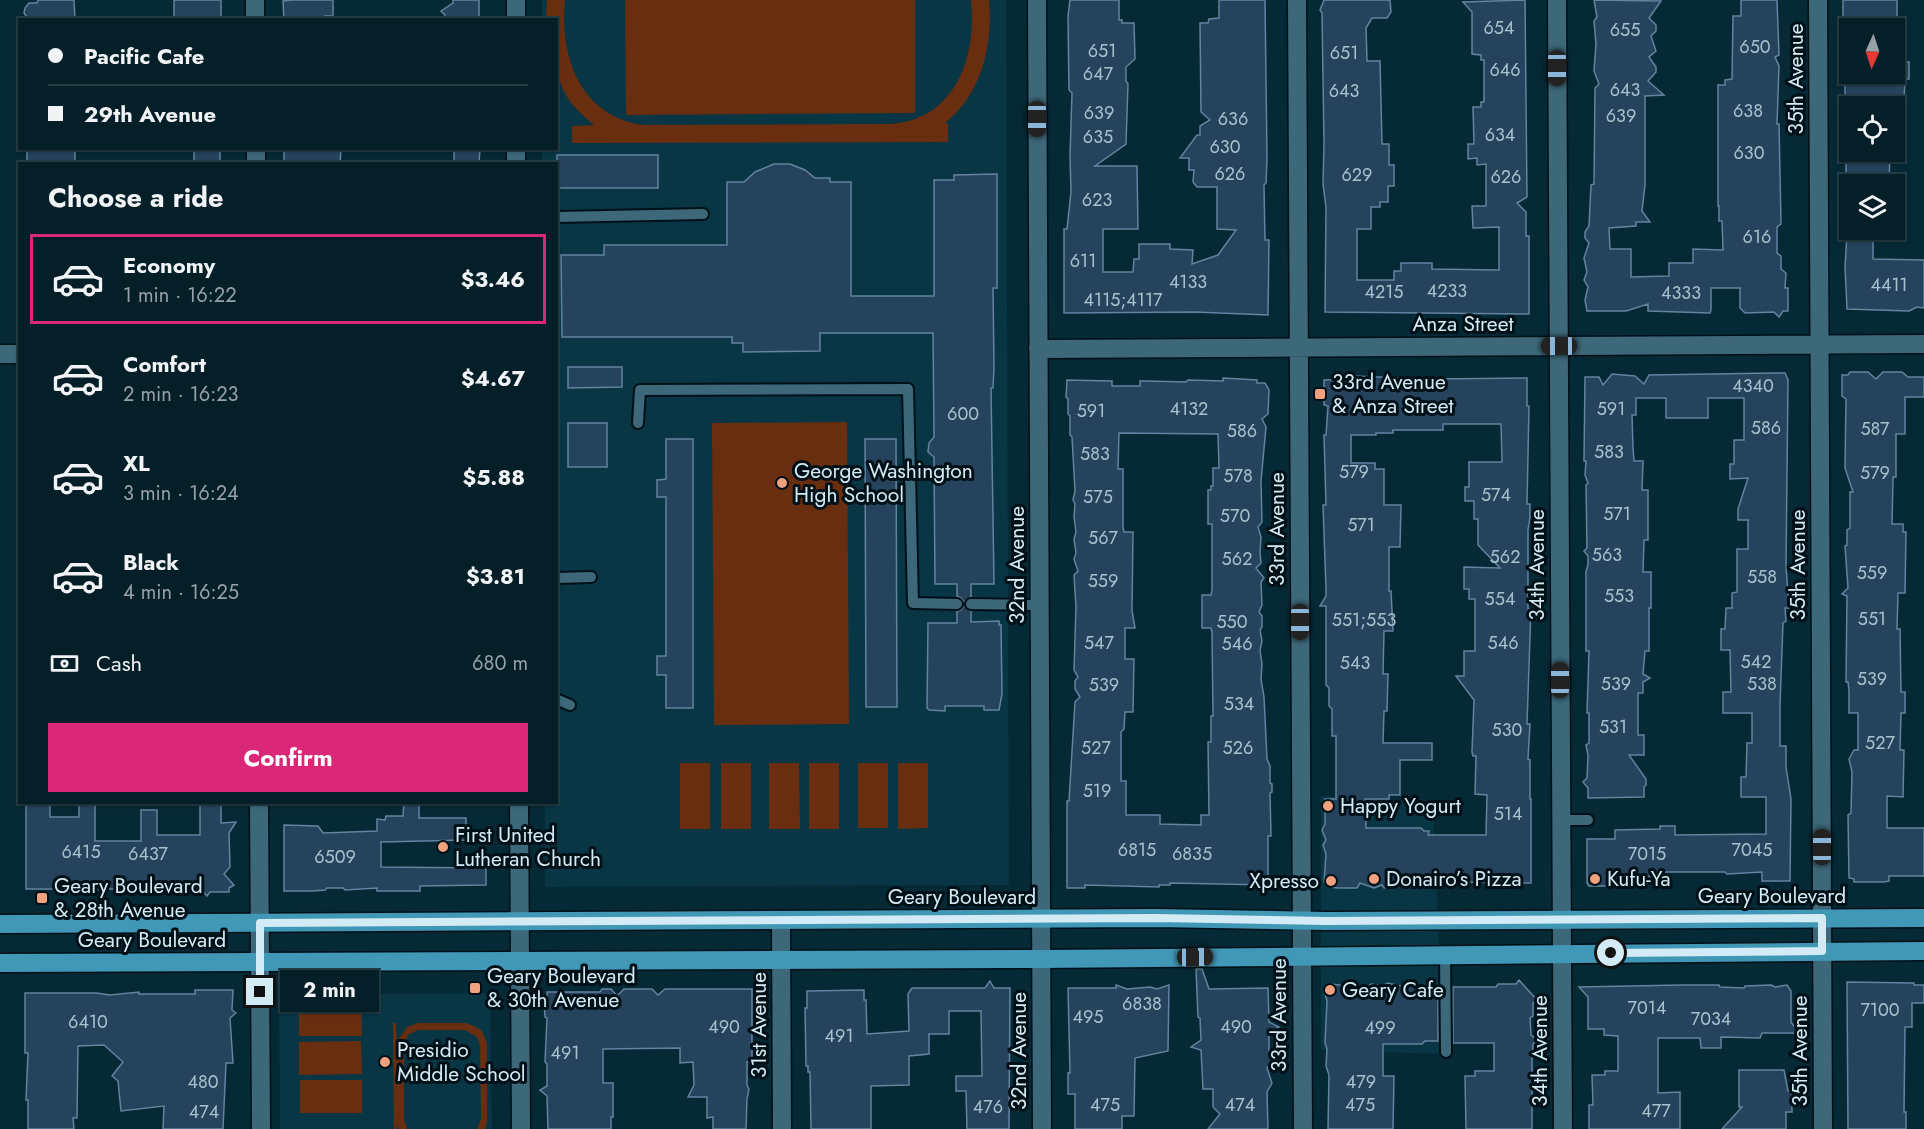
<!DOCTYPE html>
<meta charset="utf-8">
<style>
body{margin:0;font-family:Jost,sans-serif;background:#0d2730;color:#f1f3f6;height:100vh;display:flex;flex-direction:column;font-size:22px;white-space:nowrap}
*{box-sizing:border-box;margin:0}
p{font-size:20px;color:#97a2a8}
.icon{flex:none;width:33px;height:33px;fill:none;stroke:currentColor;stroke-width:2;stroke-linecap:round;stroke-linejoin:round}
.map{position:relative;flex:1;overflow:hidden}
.sheet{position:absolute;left:18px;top:162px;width:540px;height:642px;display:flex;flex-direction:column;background:#041f28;border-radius:0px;box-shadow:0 2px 4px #0004,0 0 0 2px #253d45}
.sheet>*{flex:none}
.hud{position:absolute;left:18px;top:18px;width:540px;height:132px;border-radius:0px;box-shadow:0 2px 4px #0004,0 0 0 2px #253d45;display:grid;align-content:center;height:132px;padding:0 30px;background:#041f28}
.needle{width:39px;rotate:183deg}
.tools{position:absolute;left:1839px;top:18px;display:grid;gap:12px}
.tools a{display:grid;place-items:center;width:66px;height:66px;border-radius:0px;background:#041f28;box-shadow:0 2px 4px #0004,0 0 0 2px #253d45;font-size:30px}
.end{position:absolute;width:27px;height:27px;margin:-14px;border:8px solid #d3ebf4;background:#111;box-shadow:0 0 0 3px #111}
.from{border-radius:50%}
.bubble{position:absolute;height:42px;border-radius:0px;background:#041f28;box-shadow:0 2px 4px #0004,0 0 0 2px #253d45;font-size:20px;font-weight:700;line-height:42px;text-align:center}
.car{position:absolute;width:18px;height:36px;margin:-18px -9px;border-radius:8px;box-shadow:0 0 4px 2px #0007;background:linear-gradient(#222 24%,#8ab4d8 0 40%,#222 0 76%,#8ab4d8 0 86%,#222 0)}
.hud b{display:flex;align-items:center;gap:21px;height:57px;font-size:22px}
.hud b+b{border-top:2px solid #253d45}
.hud i{width:15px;height:15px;background:#f1f3f6}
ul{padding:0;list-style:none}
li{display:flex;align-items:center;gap:18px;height:90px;margin:0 12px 9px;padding:0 18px;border:3px solid transparent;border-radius:0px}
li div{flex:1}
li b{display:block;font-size:22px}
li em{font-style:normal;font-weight:700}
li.current{border-color:#db2777}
li>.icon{width:54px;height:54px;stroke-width:1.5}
h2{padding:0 30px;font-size:27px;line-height:72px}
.pay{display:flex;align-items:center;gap:15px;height:66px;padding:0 30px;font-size:22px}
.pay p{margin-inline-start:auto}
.primary-button{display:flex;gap:12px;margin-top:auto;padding:12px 30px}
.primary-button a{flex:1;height:69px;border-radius:0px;background:#db2777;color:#fff;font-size:24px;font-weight:700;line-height:69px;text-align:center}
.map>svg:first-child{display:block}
.built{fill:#083644}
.green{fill:#692e10}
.building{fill:#25435c;stroke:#63839f;stroke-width:1.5;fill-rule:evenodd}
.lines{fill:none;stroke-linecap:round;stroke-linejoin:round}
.lane-casing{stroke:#001018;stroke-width:14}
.street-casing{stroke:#001018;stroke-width:21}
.secondary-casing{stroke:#001018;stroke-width:21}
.primary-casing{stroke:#001018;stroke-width:21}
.lane{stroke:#3c6879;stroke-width:10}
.street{stroke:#3c6879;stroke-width:18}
.secondary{stroke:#3c6879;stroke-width:18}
.primary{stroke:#4197b6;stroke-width:18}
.route{stroke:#d3ebf4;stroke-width:8}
.poi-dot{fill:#f1a17d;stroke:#011017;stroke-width:2}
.labels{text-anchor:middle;stroke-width:6;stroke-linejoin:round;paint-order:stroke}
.number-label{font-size:18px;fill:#a8c1ce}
.street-label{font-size:21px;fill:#d3ebf4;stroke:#011017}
.poi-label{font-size:21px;fill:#d3ebf4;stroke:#011017;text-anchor:start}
</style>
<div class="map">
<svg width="1924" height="1129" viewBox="0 0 1924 1129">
<rect width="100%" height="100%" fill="#052935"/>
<path class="built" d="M542,0H1006L1009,885L545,887V803L556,802V164L542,163V149L556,148V20L542,19Z
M1321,796L1433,803L1440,971V1054L1321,1050Z
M490,993L492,1129H280L279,995Z"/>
<path class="green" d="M547,0H565C559,57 581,117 644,125L888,124C955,121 977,58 971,0H989C993,45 982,94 945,123L948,124V142L572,143V126L594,125C551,91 556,69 556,20L546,19Z
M625,0H915V113L626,115Z
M847,422L849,724L714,725L712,423Z
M680,763H710V829H680Z
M721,763H751V829H721Z
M769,763H799L800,829H769Z
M809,763H839V829H809Z
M858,763H888V828H858Z
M898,763H928V828L898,829Z
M299,1003H361L362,1036H299Z
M393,1023H396L397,1042L407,1027L418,1023H466L474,1026L482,1031L487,1043V1121L485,1129H477L481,1119L480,1045L477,1037L465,1030H418L408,1035L404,1045V1119L407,1129H399L397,1125V1129H394Z
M361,1041L362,1074L299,1075V1042Z
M300,1080H362V1113H300Z"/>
<path class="building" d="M38,0H74L75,20H29L24,13L25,8L29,3H37Z
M174,0H221V20H179V17H174Z
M292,0H333V16H325V20H284L283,1Z
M453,0H479V20H445V15L441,11L453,3Z
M1070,0H1119V20H1122V23H1134L1135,59L1126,67V81L1128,84L1126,144L1095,166H1137L1138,229H1103V272H1133L1134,259H1139V244H1170V249L1193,250L1192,264L1218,255L1236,230L1217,229V187H1197L1193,182L1194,170H1189V158H1180L1197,135H1200V126L1210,120L1201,112L1200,23H1208L1209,19L1219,18V0H1265L1267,158L1266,183L1264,185L1265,240H1269L1268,315L1195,312L1064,313V229H1067L1071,192L1070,156L1072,93L1069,90L1068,16Z
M1324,0H1390L1391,12L1387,18H1372L1366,28L1367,61H1380L1382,144H1389V165H1394V186H1388V202H1380V207H1371V229H1357V280H1394V271H1401V263H1432V269L1499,270V227L1473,228L1472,206H1486V164L1477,165V158L1468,159V144H1474L1473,107H1481V102H1484V60H1481V55L1472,54V12L1463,2L1525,0L1527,197L1517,203L1526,212V236H1529V314L1325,312L1326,207L1323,184L1324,144L1322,13L1320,10Z
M1594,0L1661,1L1649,18L1656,25V31L1651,36L1656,51L1649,57L1656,67V72L1648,81L1664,95L1645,96V185L1642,211L1650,222H1636V226L1609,228L1610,249H1631V277L1669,276V263H1693V249L1723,250L1722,221H1719V206H1718V85H1725V80L1732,79L1733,16H1741V0H1777L1779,55L1775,57L1779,66L1777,124H1779L1781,224L1777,227V253L1781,256V269L1786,273L1785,288H1788V311H1783L1779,317L1774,312L1745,313L1740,308V288H1711V310L1710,313L1648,311V304L1626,311H1587L1585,300L1588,287L1584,280L1587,272L1584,258L1589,243L1585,238V232L1589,226L1591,185L1594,184L1595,88L1599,84L1594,71L1596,44L1594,21L1597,17Z
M1843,0H1897V28H1843Z
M1894,61L1909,62V79H1905L1904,100H1894V106H1848L1845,97V74H1894Z
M27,148H75V164H27Z
M194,148H220V164H194Z
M284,148H341L340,164H284Z
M454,148H480L479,164H454Z
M1846,152H1890L1889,184H1846Z
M557,155H658V188H557Z
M774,164H790L805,170L815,178H830V182H851V296H934V180H954V175L997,174V288H993L994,368L993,388H991L994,584H971V597L964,602L961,598L957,596V584H935L934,457L928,452L929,443L934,437L933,333H820V351L743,352V343H732V337H562L561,255H604V245H727V182H744L755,172Z
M1847,234H1873V259L1924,260V308L1917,307L1909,311L1847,309L1845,267Z
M568,367H622V387L568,388Z
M1850,372H1868L1876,379L1883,372H1902L1908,377H1924V397H1905V434H1896V477H1893V481L1892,524H1903V532H1906L1905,593H1898L1897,629H1900L1901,692H1905V713H1901L1900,750H1904L1903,797L1887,796V828H1924V876H1889V881L1883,882H1854V879L1849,878L1848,815L1851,813L1852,772L1849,759L1854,750H1858V713H1849V691L1848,682H1846L1847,596L1842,594L1848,588L1845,546L1847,545V530L1850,528V492H1853L1845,468L1846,399L1842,396V375H1848Z
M1774,373H1785L1788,380L1786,566L1789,608H1785L1786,621L1783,623L1780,705V746H1786V767L1791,799L1790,881H1762V872L1727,874L1725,872H1665V876L1637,877V882H1616V886H1589L1587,883V839H1615V830L1660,829V826H1675V835L1766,834V797H1741V777H1746L1747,743H1752V713H1723V692H1731L1730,650H1721V629H1725L1726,608H1732V593L1737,592V549H1748V520H1738V509L1748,478L1730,479V464H1734V440H1744V398H1708V418H1666V398H1636V415H1632L1633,447L1634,461H1643L1642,490H1648V540H1644L1643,572H1651V608H1649V651H1645L1643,674L1650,678L1643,682V693H1638V735H1644V755H1629L1646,779V785L1644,787V797L1588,798V788L1583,782L1587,778L1588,755L1586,745L1589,743V713H1587L1589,651H1586V571L1588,565V556L1584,551L1587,548L1586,485L1588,483L1585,475L1586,461H1584L1585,377H1599L1603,385L1612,374L1635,376L1644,384L1649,375Z
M1352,376L1432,379L1527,378V406H1529L1527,504H1530V517L1528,530V609H1531L1527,724H1530L1528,759L1530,760V799H1531V883L1443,882V884L1421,883L1413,887H1405L1401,882L1393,887L1384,888L1382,885L1374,888L1360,883L1357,888H1338L1330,887L1324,882L1326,854L1323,845L1326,840L1322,830L1325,824V799H1336V736H1332V709L1329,706V688L1326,685V606H1320L1326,596V589L1323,505H1326L1324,435H1326L1328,406L1324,405V380L1352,379ZM1443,424H1501L1502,462H1469V487H1465V501H1474V519H1478V545L1500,568L1464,567V589H1469V599H1475V651H1464V676H1456L1474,700L1472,752L1473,756H1476L1475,794L1487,795L1486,835H1428L1429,831H1424L1421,828H1366L1365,799H1389V795H1400V760H1432V743H1383L1384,711H1387L1388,674H1383L1384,631H1393L1391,591H1389V547H1400L1401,505H1384V469H1375V463H1351V435H1376V433H1393V430H1443Z
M1223,378L1257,380V383H1265L1269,390L1268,414L1262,419L1266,427L1261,481L1262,522L1258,527L1261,537L1260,553L1261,563L1256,568L1264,578L1261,582L1262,605L1259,612L1262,616V627L1260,630L1262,641L1260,650L1262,664L1261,679L1264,697L1267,759L1270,766V783L1272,784V792L1270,793L1271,836H1268V885L1170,883V885H1159V887L1085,885V888H1067V801H1069L1075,702L1080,697L1075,689V681L1078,677L1074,670L1076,607L1074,575L1078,571L1074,559L1076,553L1074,539L1076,532L1074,517L1075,504L1073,500L1075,491L1072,437L1070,435V416L1068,414V399L1066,397L1067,380L1112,381V386H1140V381H1146L1186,382L1188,380L1223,381ZM1119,433L1218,434L1219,468H1213V486H1211V490H1208V524H1212V590L1211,595H1202V628H1211L1212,632L1213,716H1211V742H1208L1209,815H1201V825L1160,824V815H1126V781H1121V732L1124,729L1125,712H1133L1134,659H1125V628H1135L1132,611L1133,532H1124L1123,528V469H1118Z
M568,423H607V467H568Z
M666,439H693V708H666V675H657V656H666V497H657V480L666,479Z
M865,439H896L897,707H866Z
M964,606L971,611V622L999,621V625H1001L1002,694L999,710H984V706H945V711L929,710L927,708L928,623H957V611L961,610Z
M26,802H50V817H79V802H95V841H141V810H157V835H200V802H221V823L236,822L229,833L230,867L224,874L234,885L229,888V892H210L207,896L201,889H105L94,890V893H67V889H26Z
M404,802H419V818H466V840L381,842V867L486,868V885L420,886V891H377V888L345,890L343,888H327L325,890L313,891H284V825L318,826L323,833L377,831V819L385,820L386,816H403Z
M1196,969H1202L1209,989L1268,988L1269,1022L1279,1027L1269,1032V1055L1272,1057V1064L1267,1068L1272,1083L1267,1092L1268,1129H1208L1220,1114L1213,1107V1089H1203L1201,1050L1191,1047L1201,1040L1200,1018L1198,1017Z
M1519,980L1537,1000L1533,1003V1016L1530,1018L1531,1035L1538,1040L1533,1044L1532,1059V1129H1466L1465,1076H1475V1071H1494V1043H1453V987H1496L1498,984H1516Z
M990,981L994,988H1010L1009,1129H967L966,1091H956V1076H982L981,1011H949V1034H929V1054L909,1056V1085L871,1086V1129H811L810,1072H808V1066H806L805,1008H807V991L864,990V1000H866L867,1034L909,1031L908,994L912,988H985Z
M1847,982L1914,983V985H1924V1003H1912V1027H1905L1904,1112H1906V1129H1848Z
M1352,983L1366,988L1371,984L1382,986L1388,983L1400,986L1412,983L1420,987L1424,985L1438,987V1041H1425L1422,1044H1383V1076H1394L1393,1129H1328L1329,1075L1326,1066L1327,1049L1325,1043L1327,1001L1325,993L1327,987L1331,984L1346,986Z
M1116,985L1127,989L1150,987L1157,989L1169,985L1168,1051L1135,1058L1134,1116H1122V1129H1075V1094H1068V1073H1070L1068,988H1116Z
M1682,985H1719L1720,987L1744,988L1745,986L1771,985L1775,987L1787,985L1791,991V1022L1799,1033H1762L1760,1038L1721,1037V1048H1701L1700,1038H1658V1093L1680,1092V1129H1589V1105H1593L1592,1075H1605V1071H1618V1036L1604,1035V1029H1588V997L1579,987Z
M602,989H611L617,996L624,989H652L658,995L665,989H752V1062H747V1085L749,1089L747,1099L746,1129H713V1117L707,1118V1097H688L694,1085L693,1062L680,1063V1048L603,1049V1083H613V1117H611V1129H548L547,1096L540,1090L547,1086V1064L545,1062L547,1018L545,1017L544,1001L547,1000V992H600Z
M195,990H233L232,1010L236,1013L230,1018L233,1063H226L223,1129H163L164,1106L121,1111L118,1081L112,1076L123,1062L104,1045L78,1046L77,1118H73L74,1129H28V1100H26L28,1053H25V993H96L110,995L139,992V994H195Z
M1739,1070H1784L1788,1091H1792V1112H1786V1129H1722L1742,1107H1739Z"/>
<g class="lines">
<g class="lane-casing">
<path id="lane" d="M556,217L703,214
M638,423L640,390L908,389L913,603L957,604
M556,578L591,577
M971,604L1040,605
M556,699L570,705
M1561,820H1588
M1445,954L1446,1052"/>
</g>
<g class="street-casing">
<path id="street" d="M255,0V20
M516,0V20
M1037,0L1042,1129
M1297,0L1303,1129
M1557,0L1562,953
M1818,0L1823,1129
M256,148V164
M516,148V164
M1038,349L1924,344
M0,354H20
M259,802L261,1129
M519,802L521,1129
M781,920L782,1129"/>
</g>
<g class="secondary-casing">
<path id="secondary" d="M1562,953L1563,1129"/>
</g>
<g class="primary-casing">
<path id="primary" d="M0,924L1156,918L1327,921L1924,918
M0,963L1041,959L1924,951"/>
</g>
<use href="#lane" class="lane"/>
<use href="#street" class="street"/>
<use href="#secondary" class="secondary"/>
<use href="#primary" class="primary"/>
</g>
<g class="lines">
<path class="route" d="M260,992V923L1156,918L1327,921L1822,918V951L1611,953"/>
</g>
<g class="poi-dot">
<rect x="1314" y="388" width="12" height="12" rx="3"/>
<circle cx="782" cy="483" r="6"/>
<circle cx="1328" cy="806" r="6"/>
<circle cx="443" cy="847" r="6"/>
<circle cx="1374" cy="879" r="6"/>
<circle cx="1595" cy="879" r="6"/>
<circle cx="1331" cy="881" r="6"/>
<rect x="36" y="892" width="12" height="12" rx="3"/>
<rect x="469" y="982" width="12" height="12" rx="3"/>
<circle cx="1330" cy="990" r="6"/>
<circle cx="385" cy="1062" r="6"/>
</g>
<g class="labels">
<g class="number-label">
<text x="1499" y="34">654</text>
<text x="1625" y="36">655</text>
<text x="1755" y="53">650</text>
<text x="1102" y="57">651</text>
<text x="1344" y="59">651</text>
<text x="1505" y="76">646</text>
<text x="1098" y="80">647</text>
<text x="1625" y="96">643</text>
<text x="1344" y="97">643</text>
<text x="1748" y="117">638</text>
<text x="1099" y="119">639</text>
<text x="1621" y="122">639</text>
<text x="1233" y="125">636</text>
<text x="1500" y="141">634</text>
<text x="1098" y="143">635</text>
<text x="1225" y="153">630</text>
<text x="1749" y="159">630</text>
<text x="1230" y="180">626</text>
<text x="1357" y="181">629</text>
<text x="1506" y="183">626</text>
<text x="1097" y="206">623</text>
<text x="1757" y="243">616</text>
<text x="1083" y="267">611</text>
<text x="1188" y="288">4133</text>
<text x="1889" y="291">4411</text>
<text x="1447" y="297">4233</text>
<text x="1384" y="298">4215</text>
<text x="1681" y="299">4333</text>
<text x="1123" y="306">4115;4117</text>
<text x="1753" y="392">4340</text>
<text x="1189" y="415">4132</text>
<text x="1611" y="415">591</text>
<text x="1091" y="417">591</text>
<text x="963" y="420">600</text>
<text x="1766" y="434">586</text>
<text x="1875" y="435">587</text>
<text x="1242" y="437">586</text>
<text x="1609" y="458">583</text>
<text x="1095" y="460">583</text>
<text x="1354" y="478">579</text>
<text x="1875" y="479">579</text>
<text x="1238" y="482">578</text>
<text x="1496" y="501">574</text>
<text x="1098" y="503">575</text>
<text x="1617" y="520">571</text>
<text x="1235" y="522">570</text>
<text x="1361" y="531">571</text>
<text x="1103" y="544">567</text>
<text x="1607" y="561">563</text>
<text x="1505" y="563">562</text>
<text x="1237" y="565">562</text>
<text x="1872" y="579">559</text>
<text x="1762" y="583">558</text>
<text x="1103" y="587">559</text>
<text x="1619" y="602">553</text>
<text x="1500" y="605">554</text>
<text x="1872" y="625">551</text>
<text x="1364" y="626">551;553</text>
<text x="1232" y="628">550</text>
<text x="1099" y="649">547</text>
<text x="1503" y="649">546</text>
<text x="1237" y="650">546</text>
<text x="1756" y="668">542</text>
<text x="1355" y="669">543</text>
<text x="1872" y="685">539</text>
<text x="1616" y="690">539</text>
<text x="1762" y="690">538</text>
<text x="1104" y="691">539</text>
<text x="1239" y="710">534</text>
<text x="1613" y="733">531</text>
<text x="1507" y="736">530</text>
<text x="1880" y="749">527</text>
<text x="1096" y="754">527</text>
<text x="1238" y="754">526</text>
<text x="1097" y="797">519</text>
<text x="1508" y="820">514</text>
<text x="1137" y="856">6815</text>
<text x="1752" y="856">7045</text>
<text x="81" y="858">6415</text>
<text x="148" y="860">6437</text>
<text x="1192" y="860">6835</text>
<text x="1647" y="860">7015</text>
<text x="335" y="863">6509</text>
<text x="1142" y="1010">6838</text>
<text x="1647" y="1014">7014</text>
<text x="1880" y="1016">7100</text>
<text x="1088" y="1023">495</text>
<text x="1711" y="1025">7034</text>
<text x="88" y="1028">6410</text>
<text x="724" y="1033">490</text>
<text x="1236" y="1033">490</text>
<text x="1380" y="1034">499</text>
<text x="839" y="1042">491</text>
<text x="565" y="1059">491</text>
<text x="203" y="1088">480</text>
<text x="1361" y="1088">479</text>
<text x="1105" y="1111">475</text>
<text x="1240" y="1111">474</text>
<text x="1360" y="1111">475</text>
<text x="988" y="1113">476</text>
<text x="1656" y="1117">477</text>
<text x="204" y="1118">474</text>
</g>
<g class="street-label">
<text transform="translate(1796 79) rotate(-90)" y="7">35th Avenue</text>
<text x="1463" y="331">Anza Street</text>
<text transform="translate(1277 529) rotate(-90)" y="7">33rd Avenue</text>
<text transform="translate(1017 565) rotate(-90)" y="7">32nd Avenue</text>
<text transform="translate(1537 565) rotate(-90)" y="7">34th Avenue</text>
<text transform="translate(1798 565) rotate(-90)" y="7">35th Avenue</text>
<text x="1772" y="903">Geary Boulevard</text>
<text x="962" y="904">Geary Boulevard</text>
<text x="152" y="947">Geary Boulevard</text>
<text transform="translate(1279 1015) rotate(-90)" y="7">33rd Avenue</text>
<text transform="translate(759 1025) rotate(-90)" y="7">31st Avenue</text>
<text transform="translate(1019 1051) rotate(-90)" y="7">32nd Avenue</text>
<text transform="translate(1540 1051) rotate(-90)" y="7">34th Avenue</text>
<text transform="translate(1800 1051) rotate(-90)" y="7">35th Avenue</text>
</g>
<g class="poi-label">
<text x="1332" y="389">33rd Avenue<tspan x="1332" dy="24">&amp; Anza Street</tspan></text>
<text x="794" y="478">George Washington<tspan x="794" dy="24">High School</tspan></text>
<text x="1340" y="813">Happy Yogurt</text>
<text x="455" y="842">First United<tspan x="455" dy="24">Lutheran Church</tspan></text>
<text x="1386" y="886">Donairo’s Pizza</text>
<text x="1607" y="886">Kufu-Ya</text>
<text x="1319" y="888" text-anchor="end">Xpresso</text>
<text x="54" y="893">Geary Boulevard<tspan x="54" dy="24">&amp; 28th Avenue</tspan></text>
<text x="487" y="983">Geary Boulevard<tspan x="487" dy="24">&amp; 30th Avenue</tspan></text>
<text x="1342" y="997">Geary Cafe</text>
<text x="397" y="1057">Presidio<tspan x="397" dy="24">Middle School</tspan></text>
</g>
</g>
</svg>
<div class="tools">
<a><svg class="needle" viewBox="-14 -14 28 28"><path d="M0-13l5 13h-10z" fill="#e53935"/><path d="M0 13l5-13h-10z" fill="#97a2a8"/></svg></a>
<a><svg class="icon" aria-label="locate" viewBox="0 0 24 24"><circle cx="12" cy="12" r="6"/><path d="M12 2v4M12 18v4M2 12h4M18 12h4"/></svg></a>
<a><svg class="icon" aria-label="layers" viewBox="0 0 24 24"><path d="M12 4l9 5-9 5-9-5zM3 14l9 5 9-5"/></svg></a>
</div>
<i class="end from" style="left:1611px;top:953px"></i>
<i class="end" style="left:260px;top:992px"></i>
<div class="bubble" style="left:280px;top:970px;width:99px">2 min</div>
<i class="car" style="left:1557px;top:68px;rotate:180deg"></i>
<i class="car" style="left:1037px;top:119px;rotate:180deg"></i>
<i class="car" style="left:1559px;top:346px;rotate:270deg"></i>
<i class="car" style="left:1300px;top:622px;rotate:180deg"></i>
<i class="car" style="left:1560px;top:680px;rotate:0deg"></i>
<i class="car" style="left:1822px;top:847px;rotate:0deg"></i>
<i class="car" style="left:1195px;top:957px;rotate:89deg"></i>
<div class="hud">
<b><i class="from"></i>Pacific Cafe</b>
<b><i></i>29th Avenue</b>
</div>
<section class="sheet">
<h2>Choose a ride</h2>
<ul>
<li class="current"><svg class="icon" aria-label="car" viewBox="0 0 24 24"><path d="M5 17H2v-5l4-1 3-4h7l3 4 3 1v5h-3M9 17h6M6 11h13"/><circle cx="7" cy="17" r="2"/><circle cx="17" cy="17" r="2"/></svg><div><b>Economy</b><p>1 min · 16:22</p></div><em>$3.46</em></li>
<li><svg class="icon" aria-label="car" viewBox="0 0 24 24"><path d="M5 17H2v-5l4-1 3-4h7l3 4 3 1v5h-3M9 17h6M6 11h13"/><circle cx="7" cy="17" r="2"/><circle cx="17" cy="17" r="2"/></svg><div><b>Comfort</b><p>2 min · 16:23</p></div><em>$4.67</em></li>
<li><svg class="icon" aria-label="car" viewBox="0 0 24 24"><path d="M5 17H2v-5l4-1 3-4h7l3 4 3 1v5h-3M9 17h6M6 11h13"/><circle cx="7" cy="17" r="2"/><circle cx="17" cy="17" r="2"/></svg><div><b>XL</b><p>3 min · 16:24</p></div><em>$5.88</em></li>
<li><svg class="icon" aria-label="car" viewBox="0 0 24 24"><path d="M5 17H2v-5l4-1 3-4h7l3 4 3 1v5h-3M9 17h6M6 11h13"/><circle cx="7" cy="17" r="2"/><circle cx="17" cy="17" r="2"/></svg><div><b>Black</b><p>4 min · 16:25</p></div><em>$3.81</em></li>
</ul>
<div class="pay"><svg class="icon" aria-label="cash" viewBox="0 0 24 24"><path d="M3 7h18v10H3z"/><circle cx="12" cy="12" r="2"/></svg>Cash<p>680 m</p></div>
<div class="primary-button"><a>Confirm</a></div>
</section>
</div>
